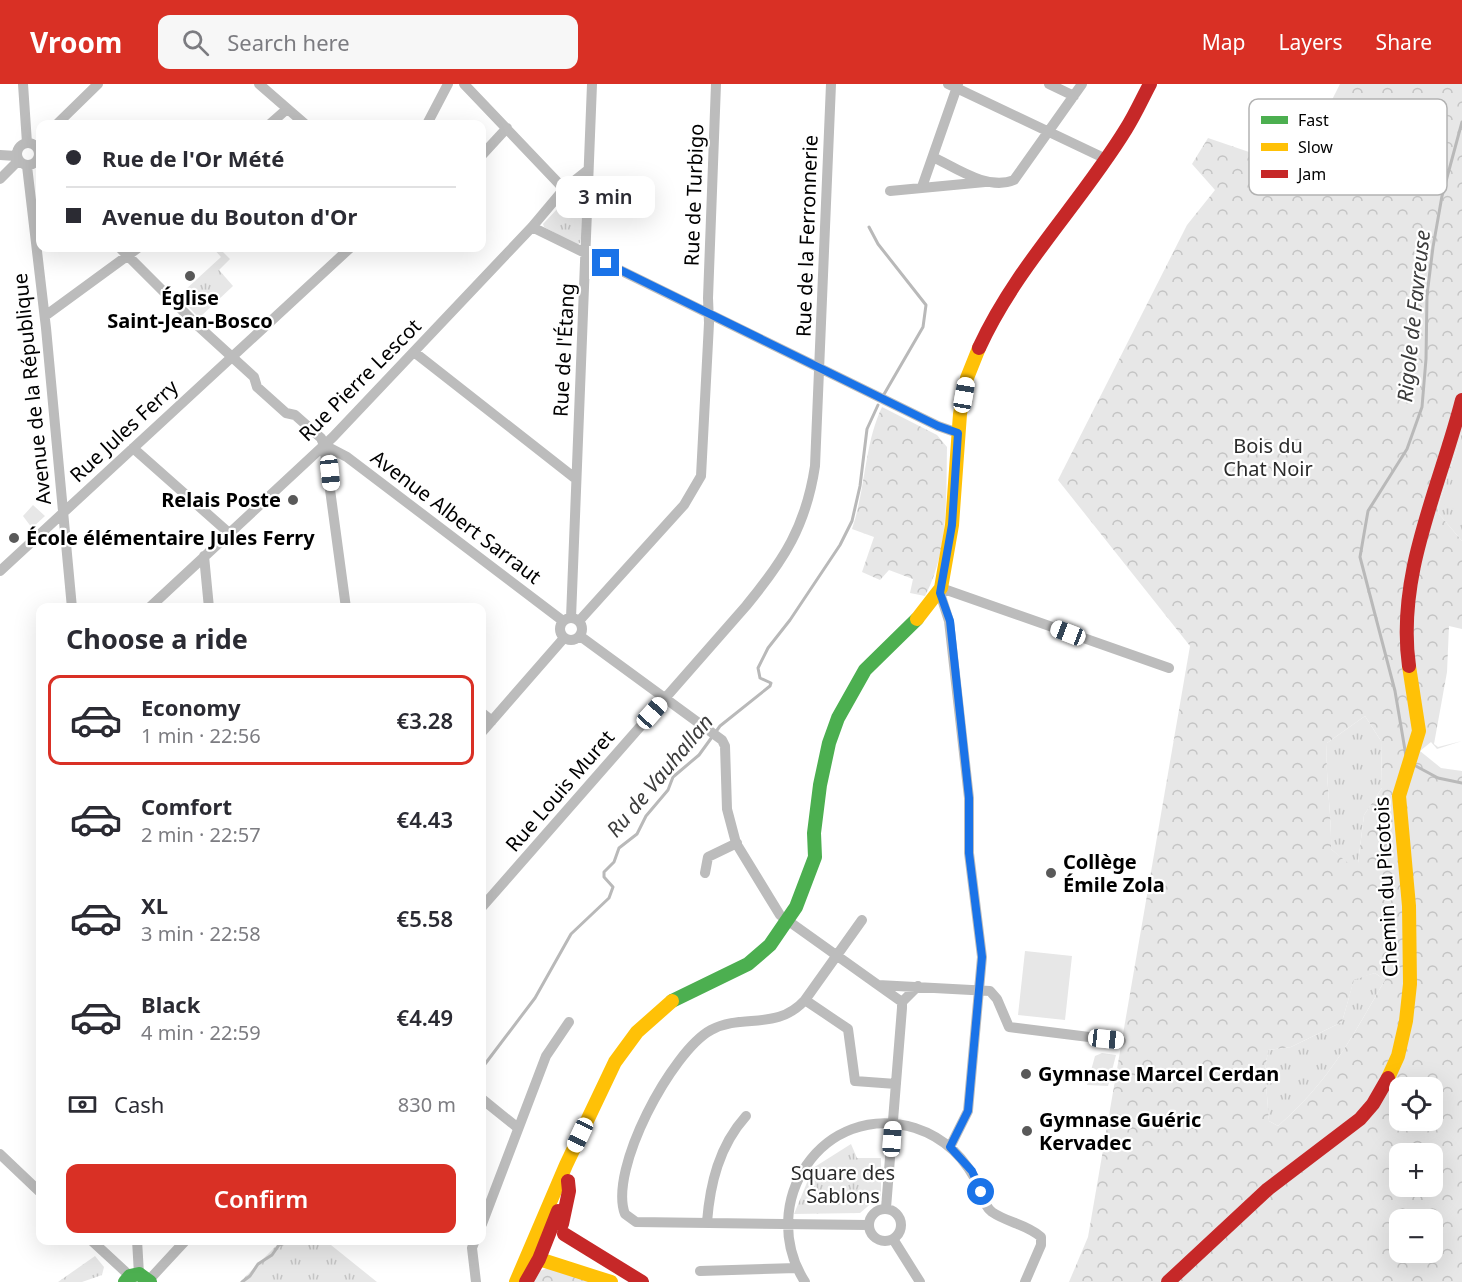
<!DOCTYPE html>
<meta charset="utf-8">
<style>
body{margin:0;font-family:"Noto Sans",sans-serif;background:#f7f7f7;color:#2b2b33;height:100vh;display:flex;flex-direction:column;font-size:22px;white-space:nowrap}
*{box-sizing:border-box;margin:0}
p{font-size:20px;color:#7c7c81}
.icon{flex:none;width:33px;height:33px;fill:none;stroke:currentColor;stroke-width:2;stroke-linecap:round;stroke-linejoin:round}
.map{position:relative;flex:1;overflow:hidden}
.side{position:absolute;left:36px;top:519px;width:450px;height:642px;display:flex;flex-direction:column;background:#fff;border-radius:12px;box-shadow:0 6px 24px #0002}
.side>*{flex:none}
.guide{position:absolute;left:36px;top:36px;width:450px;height:132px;border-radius:12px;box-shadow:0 6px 24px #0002;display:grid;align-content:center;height:132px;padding:0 30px;background:#fff}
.buttons{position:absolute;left:1389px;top:993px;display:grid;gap:12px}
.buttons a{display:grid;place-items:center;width:54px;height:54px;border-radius:12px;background:#fff;box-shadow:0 6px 24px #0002;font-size:30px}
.end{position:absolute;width:27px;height:27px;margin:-14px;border:8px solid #1a73e8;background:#fff;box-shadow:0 0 0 3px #fff}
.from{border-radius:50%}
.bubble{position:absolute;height:42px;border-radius:12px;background:#fff;box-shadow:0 6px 24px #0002;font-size:20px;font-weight:600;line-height:42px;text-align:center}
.car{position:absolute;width:18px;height:36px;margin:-18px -9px;border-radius:8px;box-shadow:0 0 4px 2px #0007;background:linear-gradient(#fff 24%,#345 0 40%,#fff 0 76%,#345 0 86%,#fff 0)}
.guide b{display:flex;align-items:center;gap:21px;height:57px;font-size:22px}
.guide b+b{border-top:2px solid #e1e1e2}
.guide i{width:15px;height:15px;background:#2b2b33}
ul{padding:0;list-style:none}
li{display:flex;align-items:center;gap:18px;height:90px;margin:0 12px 9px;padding:0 18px;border:3px solid transparent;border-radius:12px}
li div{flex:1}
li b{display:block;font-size:22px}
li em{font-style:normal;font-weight:600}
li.current{border-color:#d93025}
li>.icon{width:54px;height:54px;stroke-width:1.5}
h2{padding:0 30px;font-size:27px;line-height:72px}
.pay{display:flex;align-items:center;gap:15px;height:66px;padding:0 30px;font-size:22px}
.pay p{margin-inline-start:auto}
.cta{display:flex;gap:12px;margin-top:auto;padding:12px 30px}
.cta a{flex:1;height:69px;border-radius:12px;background:#d93025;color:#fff;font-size:24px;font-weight:600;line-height:69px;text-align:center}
header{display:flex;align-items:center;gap:36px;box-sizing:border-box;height:84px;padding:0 30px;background:#d93025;color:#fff}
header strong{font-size:28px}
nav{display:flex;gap:33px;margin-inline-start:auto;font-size:21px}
.search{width:420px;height:54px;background:#f7f7f7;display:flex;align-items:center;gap:15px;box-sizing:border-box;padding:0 21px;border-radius:12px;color:#7c7c81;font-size:22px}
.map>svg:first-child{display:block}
.grass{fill:url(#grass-tufts)}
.forest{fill:url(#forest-crowns);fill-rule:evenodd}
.pitch{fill:#e7e7e7}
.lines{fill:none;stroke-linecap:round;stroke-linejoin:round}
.stream{stroke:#b9b9b9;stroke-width:3}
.street{stroke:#bcbcbc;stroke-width:10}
.fast{stroke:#4caf50;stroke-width:14}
.slow{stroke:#ffc107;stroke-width:14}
.jam{stroke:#c62828;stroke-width:14}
.route{stroke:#1a73e8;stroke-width:8}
.poi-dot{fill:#595959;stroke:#fff;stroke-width:2}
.labels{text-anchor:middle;stroke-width:4.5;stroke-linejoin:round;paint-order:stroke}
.street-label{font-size:20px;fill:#000;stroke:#fff}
.poi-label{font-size:20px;font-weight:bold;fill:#000;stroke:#fff;text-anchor:start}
.park-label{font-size:20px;fill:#2b2b2b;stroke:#fff}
.water-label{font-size:21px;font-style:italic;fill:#3c3c3c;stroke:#fff}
.key{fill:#fff;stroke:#b2b2b2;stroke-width:1.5}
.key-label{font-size:16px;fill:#000}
</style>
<header>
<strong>Vroom</strong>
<div class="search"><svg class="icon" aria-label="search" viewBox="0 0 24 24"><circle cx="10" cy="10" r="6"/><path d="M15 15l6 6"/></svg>Search here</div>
<nav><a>Map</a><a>Layers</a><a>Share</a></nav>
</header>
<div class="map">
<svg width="1462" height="1198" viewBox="0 0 1462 1198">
<defs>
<pattern id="grass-tufts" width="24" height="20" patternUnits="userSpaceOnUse" patternTransform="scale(1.5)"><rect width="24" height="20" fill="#e7e7e7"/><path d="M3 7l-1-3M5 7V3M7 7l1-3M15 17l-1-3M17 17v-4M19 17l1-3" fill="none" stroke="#c4c4c4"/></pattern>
<pattern id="forest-crowns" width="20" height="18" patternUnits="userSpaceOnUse" patternTransform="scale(1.5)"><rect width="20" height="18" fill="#e7e7e7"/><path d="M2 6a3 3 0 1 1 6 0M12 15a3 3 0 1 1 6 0" fill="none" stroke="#c4c4c4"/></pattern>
</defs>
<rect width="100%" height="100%" fill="#fff"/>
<path class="grass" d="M575,106L582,114L581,154L580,159L577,161L544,143L543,140Z
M213,164H219L230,175L219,186L233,202L199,234L182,216L185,206L221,173Z
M1462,349V457L1439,430L1438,423Z
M1365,632L1381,657L1382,704L1364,731L1358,779H1347L1331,765C1332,729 1325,695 1327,659Z
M1375,889L1385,896C1352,953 1329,998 1278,1042L1269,1037L1265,987L1268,966L1291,963L1342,938L1354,895Z
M851,1060L857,1074H881V1111L860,1129L794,1130L813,1084Z
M281,1157H326L377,1198H240Z
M95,1172L104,1183L102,1191L82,1198H58Z"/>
<path class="forest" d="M1340,0H1462V349L1438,423L1439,430L1462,457V545L1449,542L1447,588L1434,660L1438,663L1462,657L1437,665L1431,658L1420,667L1441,684L1462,687V1198H1069L1088,1153L1190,562L1058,396L1187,141L1215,106L1192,80L1208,54L1252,69L1303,73ZM1365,632L1381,657L1382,704L1364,731L1358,779H1348L1331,765C1332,729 1325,695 1327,659ZM1375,889L1385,896C1352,953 1329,998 1278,1042L1269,1037L1265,987L1268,966L1291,963L1342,938L1354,896ZM1400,1004H1432V1036H1400ZM1400,1070H1432V1102H1400ZM1400,1136H1432V1168H1400Z
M882,323L937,351L947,363C946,413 949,467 925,512L910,509L913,495L889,486L880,496L862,488L874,453L852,445C866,404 864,361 882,323Z
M548,1184L597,1198H532L540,1187Z"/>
<path class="pitch" d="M1462,370V427L1444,422Z
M33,421L45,432L32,444L23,432Z
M1025,867L1072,872L1065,936L1018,931Z
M1102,969L1116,971L1108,1002L1087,1001L1095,972Z"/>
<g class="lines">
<path class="stream" d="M869,143L878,160L926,221L923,243L883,312
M1406,672L1395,607L1360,473L1368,427L1407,365L1422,323L1426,275L1427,211L1433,163L1442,112L1462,38
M1414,681L1438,694L1462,699
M482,984L535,914L571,850L609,814L613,803L604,793V788L614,778L619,764L637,750L646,732L668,706L673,693L699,671L720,642L770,602L771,599L760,594L758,584L768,564L790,536L840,461L852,437L860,402L867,345L878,321
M242,1198L250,1192L258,1180L272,1171L279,1161L294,1156"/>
<path class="street" d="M23,0L27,59
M259,0L305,40
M464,0L564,105
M948,0L1106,75
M1049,0L1074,12
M57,40L98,0
M270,40L287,25
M427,40L448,0
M17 70a11 11 0 1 1 22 0a11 11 0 1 1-22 0Z
M0,71L16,72
M482,71L507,44
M933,73C956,84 988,107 1014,96L1082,0
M27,82L46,244L72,524
M0,95L18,77
M922,103L958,0
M890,107L985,98
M532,143L938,342L958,349
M120,164L197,241L254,293L257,303L286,329L295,331L321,354L324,361L346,524
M45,232L138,164
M414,268L576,395
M324,361L347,373L563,537
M133,364L229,449
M204,472L209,524
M0,487L350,164
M941,504L1169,584
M940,509L949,537L969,714V769L982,873L968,1027L950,1063
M149,524L333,353L532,143L564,105L588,86
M560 545a11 11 0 1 1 22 0a11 11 0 1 1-22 0Z
M571,534L592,0
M579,537L684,421L701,392L709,239L708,214L716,0
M580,552L722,656L725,662L727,725L736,759L780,831L878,901L990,907L997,915L1009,943L1121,957
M482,629L492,637
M482,648L564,554
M705,789L708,773L737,759
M482,823L746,522C784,476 806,442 815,382L831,0
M862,836L805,916C777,947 743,929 711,946C672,967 608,1086 625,1130L636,1138L868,1141
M878,901L902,918
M805,916L848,945L855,997L896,1000
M482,1015L518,1044
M0,1070L40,1108
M886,1124L902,924V918L918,902
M869 1141a16 16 0 1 1 32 0a16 16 0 1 1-32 0Z
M707,1138C710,1100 719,1062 746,1032
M482,1140L546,972L569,938
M893,1155L920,1198
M91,1156L130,1192
M137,1156L139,1190
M475,1156L472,1164L476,1198
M700,1187L797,1184
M149,1196L186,1156
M805,1198C755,1119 823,1016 915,1044C946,1054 967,1076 980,1105C984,1113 984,1122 992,1128C1008,1139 1026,1140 1041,1153V1161L1025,1198"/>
<path class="fast" d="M672,917L748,880L770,861L796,823L815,773L814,749L820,701L829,659L838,634L865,586L917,535
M125,1198L130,1192L139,1190L150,1198"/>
<path class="slow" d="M917,535L941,504L952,441L960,330L967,294L979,264
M1388,994L1398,972L1406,937L1410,900L1409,822L1399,712L1419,647L1409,582
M539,1175L611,1198
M516,1198L566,1081L615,978L637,948L672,917"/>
<path class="jam" d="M979,264C1016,183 1080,120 1126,45C1135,31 1142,15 1150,0
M1409,582C1396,490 1440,403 1462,316
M562,1140L569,1107L568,1097
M564,1150L642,1198
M526,1198L539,1175L558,1127
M1168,1198L1268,1105L1360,1035L1373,1020L1388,994"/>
</g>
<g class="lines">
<path class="route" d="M606,179L938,342L958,349L952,441L940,509L950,537L969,714V769L982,873L968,1027L950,1063L972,1087L981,1108"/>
</g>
<g class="poi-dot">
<circle cx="190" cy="192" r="6"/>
<circle cx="293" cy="416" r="6"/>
<circle cx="14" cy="454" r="6"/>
<circle cx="1051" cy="789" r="6"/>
<circle cx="1026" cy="990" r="6"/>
<circle cx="1027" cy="1047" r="6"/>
</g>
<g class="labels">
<g class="street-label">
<text transform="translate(694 111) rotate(-88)" y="7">Rue de Turbigo</text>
<text transform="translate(807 152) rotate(-88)" y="7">Rue de la Ferronnerie</text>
<text transform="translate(564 266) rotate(-87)" y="7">Rue de l'Étang</text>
<text transform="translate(360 296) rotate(-45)" y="7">Rue Pierre Lescot</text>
<text transform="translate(32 305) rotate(-96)" y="7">Avenue de la République</text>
<text transform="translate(124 347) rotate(-43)" y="7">Rue Jules Ferry</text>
<text transform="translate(456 433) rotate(37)" y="7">Avenue Albert Sarraut</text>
<text transform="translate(560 707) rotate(-49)" y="7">Rue Louis Muret</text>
<text transform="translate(1386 803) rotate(-93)" y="7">Chemin du Picotois</text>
</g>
<g class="poi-label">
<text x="190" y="221" text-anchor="middle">Église<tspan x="190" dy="23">Saint-Jean-Bosco</tspan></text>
<text x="281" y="423" text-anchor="end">Relais Poste</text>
<text x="26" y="461">École élémentaire Jules Ferry</text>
<text x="1063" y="785">Collège<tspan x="1063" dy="23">Émile Zola</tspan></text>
<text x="1038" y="997">Gymnase Marcel Cerdan</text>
<text x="1039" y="1043">Gymnase Guéric<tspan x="1039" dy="23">Kervadec</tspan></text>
</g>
<g class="park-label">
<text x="1268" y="369">Bois du<tspan x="1268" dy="23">Chat Noir</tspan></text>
<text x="843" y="1096">Square des<tspan x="843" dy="23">Sablons</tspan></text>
</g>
<g class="water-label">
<text transform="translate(1414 232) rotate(-84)" y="7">Rigole de Favreuse</text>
<text transform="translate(660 692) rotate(-50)" y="7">Ru de Vauhallan</text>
</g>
</g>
<rect x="1249" y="15" width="198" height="96" rx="9" class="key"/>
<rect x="1261" y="32" width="27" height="8" fill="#4caf50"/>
<rect x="1261" y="59" width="27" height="8" fill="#ffc107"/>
<rect x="1261" y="86" width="27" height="8" fill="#c62828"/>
<g class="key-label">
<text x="1298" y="42">Fast</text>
<text x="1298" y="69">Slow</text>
<text x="1298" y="96">Jam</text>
</g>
</svg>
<div class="buttons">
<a><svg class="icon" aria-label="locate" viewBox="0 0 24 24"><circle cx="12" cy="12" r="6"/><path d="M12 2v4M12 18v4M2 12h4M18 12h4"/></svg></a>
<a>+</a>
<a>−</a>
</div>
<i class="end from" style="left:981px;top:1108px"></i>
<i class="end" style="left:606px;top:179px"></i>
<div class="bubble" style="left:556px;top:92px;width:99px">3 min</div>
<i class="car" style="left:964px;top:311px;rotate:10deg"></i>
<i class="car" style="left:330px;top:389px;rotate:174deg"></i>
<i class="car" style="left:1068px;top:549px;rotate:291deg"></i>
<i class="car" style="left:652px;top:629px;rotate:42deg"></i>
<i class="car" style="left:1106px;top:955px;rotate:96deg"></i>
<i class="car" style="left:580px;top:1051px;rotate:205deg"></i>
<i class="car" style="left:892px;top:1055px;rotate:4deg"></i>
<div class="guide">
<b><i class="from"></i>Rue de l'Or Mété</b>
<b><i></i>Avenue du Bouton d'Or</b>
</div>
<section class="side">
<h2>Choose a ride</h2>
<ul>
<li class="current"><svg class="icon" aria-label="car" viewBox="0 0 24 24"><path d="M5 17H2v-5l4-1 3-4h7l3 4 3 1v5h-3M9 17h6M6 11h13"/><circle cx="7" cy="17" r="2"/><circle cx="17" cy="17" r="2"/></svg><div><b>Economy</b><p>1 min · 22:56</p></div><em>€3.28</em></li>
<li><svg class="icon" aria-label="car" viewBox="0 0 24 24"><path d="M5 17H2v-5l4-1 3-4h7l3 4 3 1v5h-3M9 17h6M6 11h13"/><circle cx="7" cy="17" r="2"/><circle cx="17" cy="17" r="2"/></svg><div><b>Comfort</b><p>2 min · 22:57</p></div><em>€4.43</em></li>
<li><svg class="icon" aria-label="car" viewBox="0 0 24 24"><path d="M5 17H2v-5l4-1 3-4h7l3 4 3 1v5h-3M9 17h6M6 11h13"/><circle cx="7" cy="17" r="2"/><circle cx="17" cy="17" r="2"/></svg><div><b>XL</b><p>3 min · 22:58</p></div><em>€5.58</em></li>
<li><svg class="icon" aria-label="car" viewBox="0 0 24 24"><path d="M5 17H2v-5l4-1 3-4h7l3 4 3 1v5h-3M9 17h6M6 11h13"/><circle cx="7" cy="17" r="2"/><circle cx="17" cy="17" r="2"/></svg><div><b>Black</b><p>4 min · 22:59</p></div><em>€4.49</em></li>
</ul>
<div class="pay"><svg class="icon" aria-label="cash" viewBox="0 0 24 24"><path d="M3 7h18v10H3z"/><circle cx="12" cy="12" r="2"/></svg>Cash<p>830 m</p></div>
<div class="cta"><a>Confirm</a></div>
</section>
</div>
